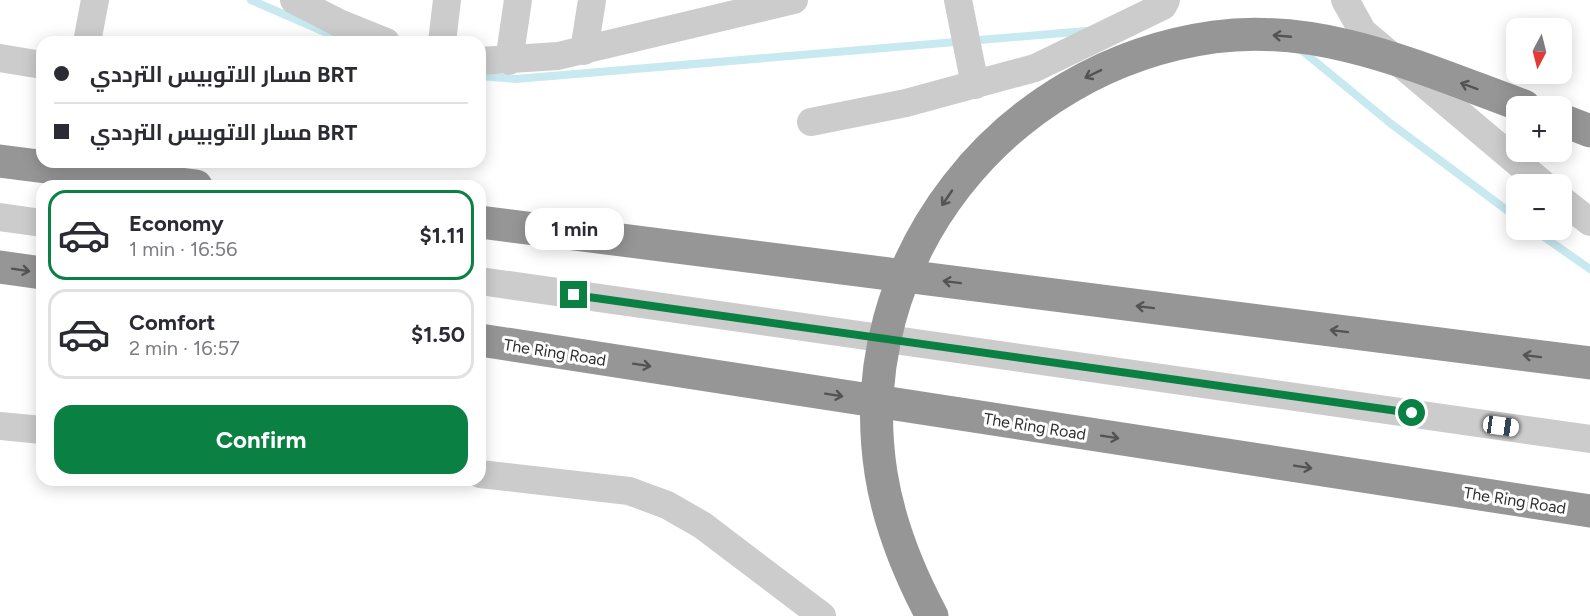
<!DOCTYPE html>
<meta charset="utf-8">
<style>
body{margin:0;font-family:Figtree,Cairo,sans-serif;background:#f7f7f7;color:#2b2b33;height:100vh;display:flex;flex-direction:column;font-size:22px;white-space:nowrap}
*{box-sizing:border-box;margin:0}
p{font-size:20px;color:#7c7c81}
.icon{flex:none;width:33px;height:33px;fill:none;stroke:currentColor;stroke-width:2;stroke-linecap:round;stroke-linejoin:round}
.map{position:relative;flex:1;overflow:hidden}
.sheet{position:absolute;left:36px;top:180px;width:450px;height:306px;display:flex;flex-direction:column;background:#fff;border-radius:18px;box-shadow:0 3px 15px #0003}
.sheet>*{flex:none}
.top-card{position:absolute;left:36px;top:36px;width:450px;height:132px;border-radius:18px;box-shadow:0 3px 15px #0003;display:grid;align-content:center;height:132px;padding:0 18px;background:#fff}
.needle{width:39px;rotate:187deg}
.fabs{position:absolute;left:1506px;top:18px;display:grid;gap:12px}
.fabs a{display:grid;place-items:center;width:66px;height:66px;border-radius:12px;background:#fff;box-shadow:0 3px 15px #0003;font-size:30px}
.end{position:absolute;width:27px;height:27px;margin:-14px;border:8px solid #0b8043;background:#fff;box-shadow:0 0 0 3px #fff}
.from{border-radius:50%}
.bubble{position:absolute;height:42px;border-radius:18px;background:#fff;box-shadow:0 3px 15px #0003;font-size:20px;font-weight:700;line-height:42px;text-align:center}
.car{position:absolute;width:18px;height:36px;margin:-18px -9px;border-radius:8px;box-shadow:0 0 4px 2px #0007;background:linear-gradient(#fff 24%,#345 0 40%,#fff 0 76%,#345 0 86%,#fff 0)}
.top-card b{display:flex;align-items:center;gap:21px;height:57px;font-size:22px}
.top-card b+b{border-top:2px solid #e1e1e2}
.top-card i{width:15px;height:15px;background:#2b2b33}
ul{padding:10px 0 0;list-style:none}
li{display:flex;align-items:center;gap:18px;height:90px;margin:0 12px 9px;padding:0 6px;border:3px solid #e1e1e2;border-radius:18px}
li div{flex:1}
li b{display:block;font-size:22px}
li em{font-style:normal;font-weight:700}
li.selected{border-color:#0b8043}
li>.icon{width:54px;height:54px;stroke-width:1.5}
.primary-button{display:flex;gap:12px;margin-top:auto;padding:12px 18px}
.primary-button a{flex:1;height:69px;border-radius:18px;background:#0b8043;color:#fff;font-size:24px;font-weight:700;line-height:69px;text-align:center}
.map>svg:first-child{display:block}
.lines{fill:none;stroke-linecap:round;stroke-linejoin:round}
.stream{stroke:#c7e9ef;stroke-width:8}
.minor{stroke:#ccc;stroke-width:28}
.highway{stroke:#969696;stroke-width:33}
.highway-bridge{stroke:#969696;stroke-width:33}
.oneway{stroke:#535353}
.route{stroke:#0b8043;stroke-width:8}
.labels{text-anchor:middle;stroke-width:6;stroke-linejoin:round;paint-order:stroke}
.street-label{font-size:16px;fill:#2f2f2f;stroke:#fff}
</style>
<div class="map">
<svg width="1590" height="616" viewBox="0 0 1590 616">
<rect width="100%" height="100%" fill="#fff"/>
<g class="lines">
<path class="stream" d="M251,0L334,36
M1299,48L1390,123L1516,217
M480,76L516,79L1086,31
M1534,230L1590,269"/>
<path class="minor" d="M294,0L339,23L386,42
M958,0L975,85
M1345,0L1363,32L1543,184
M87,42L95,0
M442,42L447,0
M584,51L592,0
M0,58L42,65
M480,61L558,56L794,0
M509,61L518,0
M811,122L906,103L1035,68L1163,6L1166,0
M1562,200L1590,222
M0,217L42,223
M480,281L1590,439
M0,426L42,430
M480,474L629,491L667,505L702,525L822,616"/>
<path class="highway" d="M1562,120L1590,131
M0,161L196,186
M480,222L1590,363
M0,267L42,273
M480,340L1590,511"/>
<path class="highway-bridge" d="M932,616C908,571 889,524 881,473C848,260 1004,66 1214,37C1324,22 1424,70 1524,106"/>
</g>
<defs><path id="oneway-shaft" d="M-6 0H5M1.5-3L5.5 0L1.5 3" fill="none" stroke-width="1.6" stroke-linecap="round" stroke-linejoin="round" transform="scale(1.5)"/></defs>
<g class="oneway">
<use href="#oneway-shaft" transform="translate(1282 36) rotate(-175)"/>
<use href="#oneway-shaft" transform="translate(1093 74) rotate(154)"/>
<use href="#oneway-shaft" transform="translate(1469 86) rotate(-160)"/>
<use href="#oneway-shaft" transform="translate(947 198) rotate(124)"/>
<use href="#oneway-shaft" transform="translate(21 270) rotate(9)"/>
<use href="#oneway-shaft" transform="translate(952 282) rotate(-173)"/>
<use href="#oneway-shaft" transform="translate(1145 307) rotate(-173)"/>
<use href="#oneway-shaft" transform="translate(1339 331) rotate(-173)"/>
<use href="#oneway-shaft" transform="translate(1532 356) rotate(-173)"/>
<use href="#oneway-shaft" transform="translate(642 365) rotate(9)"/>
<use href="#oneway-shaft" transform="translate(834 395) rotate(9)"/>
<use href="#oneway-shaft" transform="translate(1110 437) rotate(9)"/>
<use href="#oneway-shaft" transform="translate(1303 467) rotate(9)"/>
</g>
<g class="lines">
<path class="route" d="M574,295L1412,413"/>
</g>
<g class="labels">
<g class="street-label">
<text transform="translate(555 352) rotate(9)" y="6">The Ring Road</text>
<text transform="translate(1035 426) rotate(9)" y="6">The Ring Road</text>
<text transform="translate(1515 500) rotate(9)" y="6">The Ring Road</text>
</g>
</g>
</svg>
<div class="fabs">
<a><svg class="needle" viewBox="-14 -14 28 28"><path d="M0-13l5 13h-10z" fill="#e53935"/><path d="M0 13l5-13h-10z" fill="#7c7c81"/></svg></a>
<a>+</a>
<a>−</a>
</div>
<i class="end from" style="left:1412px;top:413px"></i>
<i class="end" style="left:574px;top:295px"></i>
<div class="bubble" style="left:525px;top:208px;width:99px">1 min</div>
<i class="car" style="left:1501px;top:426px;rotate:98deg"></i>
<div class="top-card">
<b><i class="from"></i>مسار الاتوبيس الترددي BRT</b>
<b><i></i>مسار الاتوبيس الترددي BRT</b>
</div>
<section class="sheet">
<ul>
<li class="selected"><svg class="icon" aria-label="car" viewBox="0 0 24 24"><path d="M5 17H2v-5l4-1 3-4h7l3 4 3 1v5h-3M9 17h6M6 11h13"/><circle cx="7" cy="17" r="2"/><circle cx="17" cy="17" r="2"/></svg><div><b>Economy</b><p>1 min · 16:56</p></div><em>$1.11</em></li>
<li><svg class="icon" aria-label="car" viewBox="0 0 24 24"><path d="M5 17H2v-5l4-1 3-4h7l3 4 3 1v5h-3M9 17h6M6 11h13"/><circle cx="7" cy="17" r="2"/><circle cx="17" cy="17" r="2"/></svg><div><b>Comfort</b><p>2 min · 16:57</p></div><em>$1.50</em></li>
</ul>
<div class="primary-button"><a>Confirm</a></div>
</section>
</div>
